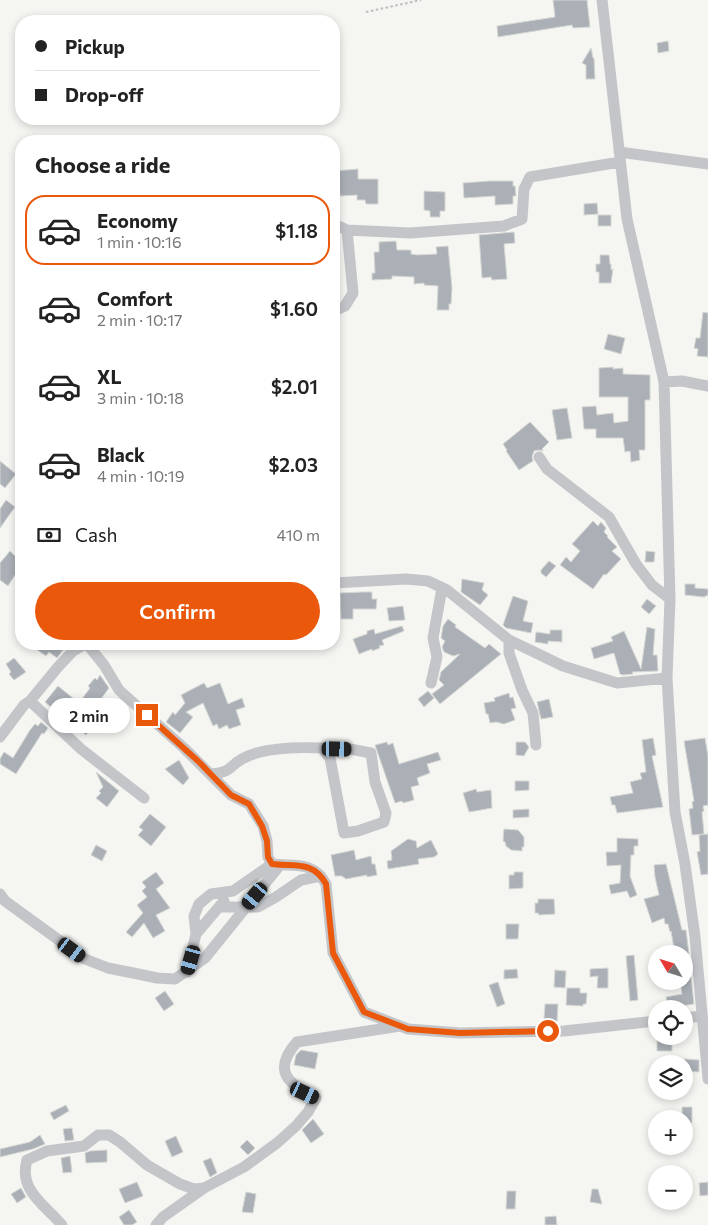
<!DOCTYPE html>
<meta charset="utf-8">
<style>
body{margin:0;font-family:Commissioner,sans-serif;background:#f6f6f6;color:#222;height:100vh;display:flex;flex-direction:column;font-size:19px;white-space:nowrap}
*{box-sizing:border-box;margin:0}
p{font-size:16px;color:#767676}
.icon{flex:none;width:28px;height:28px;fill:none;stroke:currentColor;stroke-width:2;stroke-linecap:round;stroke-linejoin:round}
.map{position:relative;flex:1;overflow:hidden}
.side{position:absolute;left:15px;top:135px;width:325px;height:515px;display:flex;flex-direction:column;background:#fff;border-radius:20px;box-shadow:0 2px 8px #0003}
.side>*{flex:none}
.top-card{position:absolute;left:15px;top:15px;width:325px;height:110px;border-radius:20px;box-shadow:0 2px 8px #0003;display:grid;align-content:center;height:110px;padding:0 20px;background:#fff}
.needle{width:32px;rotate:308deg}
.fabs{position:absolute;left:648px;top:945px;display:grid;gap:10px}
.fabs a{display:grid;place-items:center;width:45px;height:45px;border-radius:50%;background:#fff;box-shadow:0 2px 8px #0003;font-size:25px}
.end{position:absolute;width:22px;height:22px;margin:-11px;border:6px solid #ea580c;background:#fff;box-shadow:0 0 0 2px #fff}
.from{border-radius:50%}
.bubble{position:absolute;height:35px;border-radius:18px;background:#fff;box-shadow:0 2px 8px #0003;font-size:16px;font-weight:600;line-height:35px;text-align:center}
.car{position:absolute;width:15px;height:30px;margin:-15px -8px;border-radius:6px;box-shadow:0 0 4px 1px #0007;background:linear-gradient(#222 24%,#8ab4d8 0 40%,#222 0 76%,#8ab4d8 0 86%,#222 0)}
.top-card b{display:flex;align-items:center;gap:18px;height:48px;font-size:19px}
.top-card b+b{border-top:1px solid #e0e0e0}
.top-card i{width:12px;height:12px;background:#222}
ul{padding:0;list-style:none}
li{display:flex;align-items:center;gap:15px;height:70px;margin:0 10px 8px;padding:0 10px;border:2px solid transparent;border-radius:20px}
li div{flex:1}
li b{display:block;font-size:19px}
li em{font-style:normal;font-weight:600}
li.current{border-color:#ea580c}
li>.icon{width:45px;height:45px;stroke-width:1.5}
h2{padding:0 20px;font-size:22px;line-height:60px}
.pay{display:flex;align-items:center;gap:12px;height:55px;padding:0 20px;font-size:19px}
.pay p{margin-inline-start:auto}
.button{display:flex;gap:10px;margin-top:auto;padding:10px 20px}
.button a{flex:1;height:58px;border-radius:30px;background:#ea580c;color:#fff;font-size:20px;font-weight:600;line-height:58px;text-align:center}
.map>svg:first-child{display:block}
.building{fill:#aab0b6;stroke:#d6d7d4}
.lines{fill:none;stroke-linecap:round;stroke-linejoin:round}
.path{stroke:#babcbe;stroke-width:2;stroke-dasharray:2.5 2.5;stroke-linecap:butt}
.minor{stroke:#c3c5c9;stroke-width:11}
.route{stroke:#ea580c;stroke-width:6}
</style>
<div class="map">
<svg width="708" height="1225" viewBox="0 0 708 1225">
<rect width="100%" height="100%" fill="#f5f5f2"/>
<path class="building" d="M553,0H587L590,27L573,28L572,25L498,37L497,26L555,17Z
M668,41L669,51L658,53L657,43Z
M591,48L593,58H594L595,79H586V65L582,63Z
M358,169V179H378V204H366L365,200H357V195L340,196V193L334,194V171Z
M490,181H513V186H515L516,196H513V204L495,205V196L464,198L463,183Z
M424,191L445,192V211H440V217H430V211L424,210Z
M597,203L598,214L584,215V204Z
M598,215H611V226H598Z
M514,232L515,243L504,244L507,279L492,280L491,277L482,278L479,235Z
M396,241L397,250H411V254L417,255L437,254L436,247L448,246L452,288L451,304H449V310H437L438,286L424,285V283L414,284V277L392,276V279L372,280V273H375L374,252H379V242Z
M600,255H609L610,264H611V270L613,269L611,283H599V272H596V264H600Z
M703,312L708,313V357L697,356L698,349L694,348L696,338H700Z
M608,334L625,338L621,354L604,349Z
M613,367V369L623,368V374L650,375V400H645V450H639L640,460L631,462L630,451L625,452L623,438H596V429H584L582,407L596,406L597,415L613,413L614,423L628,421V397H599V368Z
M567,408L572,438L557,440L552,410Z
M530,422L549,442L542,449L543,451L539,450L534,451L532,457L533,461L519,470L506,451L507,450L503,444Z
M0,461L16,474L5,488L0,484Z
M6,500L15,507L0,528V509Z
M593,521L598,526L601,522L606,528L604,532L608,536L607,537L617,547L612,551L621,559L606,575L604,574L593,589L560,565L566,557L571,562L580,551L572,544Z
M10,551L21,562V579L15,575L8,586L0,580V563Z
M646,551L655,552L654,562H645Z
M549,561L556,566L546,577L541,573V570Z
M462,579L484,583L482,590L488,595L480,605L461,592Z
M685,584H695V588L708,589V595L704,597L685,595Z
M363,592H372V599H377L376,609H353V619H341L340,593Z
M513,596L528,601L523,621L533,623L531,633L506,628L503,625Z
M647,599L656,606L649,614L641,607Z
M403,606L405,620L389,621L387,608Z
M448,619L456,625L455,627L485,648L489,644L501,654L440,704L432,694L444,685L439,680L441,672L460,654L453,656L444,652L442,647L445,641L441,638L443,626Z
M402,626L404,631L382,640L384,645L379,646L380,648L372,651V649L359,654L353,639L367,634V631L374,629L375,634Z
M647,627L655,629L653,655H657L658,671L632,672L633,674L623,675L620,674L614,653L594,659L591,648L613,641L611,637L624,631L641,669Z
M550,630H562V642L548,641V644L535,642L536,632L550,634Z
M39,644H55L54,645L63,650L57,658L49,652L46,656L36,649Z
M14,658L26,672L14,680L9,674L11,672L6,664Z
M100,675L109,688L95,707L97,709L92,716L98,721L86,735L82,732L81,733L45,702L58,686L79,703L90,688L88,686L95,678L97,680Z
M204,683L207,688L220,683L228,704L242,698L245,707L236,710L241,725L229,729L227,725L219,729L217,724L213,726L203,703L186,712L193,717L180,733L166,722L173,712L175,715L185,703L181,695Z
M428,691L434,698L424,707L418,699Z
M509,693L510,698L513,697L516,708L511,709L515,720L504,724L496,722L490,723L488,714H486L484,703L495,701L494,698Z
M549,699L553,717L541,719L537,702Z
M41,722L48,728L44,734L42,733L16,774L0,764V759L4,752L13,758L30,730L35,724L38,726Z
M653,738L656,755L652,756L663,807L617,813L615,805H612L610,797L633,793L630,782L642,779L640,773L646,772L642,740Z
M705,738L708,756V805L703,806L704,811L702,812L704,834L692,835L689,809L693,808L692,802L694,801L684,741Z
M387,742L388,745L393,743L399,764L438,752L441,760L427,764L430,773L417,778L419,785L411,787L414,800L403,803L402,801L395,803L375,745Z
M516,742H525L529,747L524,756L516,755Z
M179,760L189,778L183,785L165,769Z
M96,772L119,791L107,807L96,798L101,793L99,791L103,787Z
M515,781H529V790L515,791Z
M476,789L477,792L491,790L492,808L469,812L463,793Z
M529,809V817L513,818V810Z
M150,814L166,827L151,846L138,835L143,830L139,827Z
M504,829L518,830L524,837V847H522V851L511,850L506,846L505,842L503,841Z
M708,834V874L701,875L697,852L700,851L699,835Z
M617,838L638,839V846H634V855H631L630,876L637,895L630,898L627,891L611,894L609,885L620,883L621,865L607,866L606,852H617Z
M408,839L416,841L417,848L431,840L438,854L434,857L418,859L419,864L388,869L387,861L392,860L391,851Z
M96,845L107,851L102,861L91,855Z
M354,850L356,860L371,856L372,864H375L377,875L367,877V875L346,879L342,876H335L331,855Z
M666,864L682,930H686L689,954H675L671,931L670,932L668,924H665L664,918L652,923L644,899L659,895L655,877L654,865Z
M156,872L164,883L156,889L170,908L156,915L165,931L153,938L144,923L132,937L126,932L143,913L137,905L147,897L142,891L146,887L142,882Z
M514,872H523V888L509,889V875H514Z
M538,899H554L555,914L539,915L538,913H535V903H538Z
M506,924H519L518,939H506Z
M634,955L638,1000L630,1001L626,956Z
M608,968V988H597L598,976L590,977V969Z
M517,969L518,978L504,979V970Z
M555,970L566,971L565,988L554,987Z
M691,976L694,1004L668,1008L666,997L682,994L680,981H684V978Z
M498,982L505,1004L497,1007L489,985Z
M567,988H580V993H587L586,1004H583V1006L566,1005Z
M165,991L174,1004L164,1011L155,998Z
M545,1004H558L557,1022H546V1019H544Z
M657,1036H672V1051H657Z
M301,1050L318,1053L315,1069L294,1065L296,1055Z
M684,1059L699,1060V1072L684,1071Z
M66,1105L69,1111L54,1120L50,1113Z
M682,1107H692V1123H684V1119H682Z
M313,1119L324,1134L311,1143L302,1130Z
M72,1128L74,1140L65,1141L63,1129Z
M40,1135L45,1144L33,1149L0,1157V1149L30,1142Z
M176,1136L183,1152L172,1157L165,1141Z
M247,1140L255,1148L248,1155L240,1147Z
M107,1150V1162L86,1163L85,1153L90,1151Z
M70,1156L72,1172L63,1173L61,1158Z
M211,1158L217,1173L210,1177L203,1161Z
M137,1182L143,1196L125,1203L119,1189Z
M708,1182V1195L700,1196L699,1183Z
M21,1188L26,1197L17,1203L11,1194Z
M592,1189H598L602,1204L590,1202Z
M507,1191H516L515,1209H506Z
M246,1192L256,1194L253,1213L242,1212Z
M129,1210L137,1222L132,1225H124L119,1217Z
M556,1216L557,1225H545V1217Z"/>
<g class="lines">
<path class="path" d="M366,12L421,0"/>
<path class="minor" d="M602,0L627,219L664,382L670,599L667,678L675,812L685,864L695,937L708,1079
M619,152L708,164
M334,224L347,230L410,233L504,226L522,219L524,189L530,177L620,162
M334,311L345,306L353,293L347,230
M664,382L682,381L708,386
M539,457L547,469L609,517L636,564L652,585L670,599
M334,583L406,579L428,581L447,590L509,640L563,666L617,683L667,678
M509,640V653L522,690L533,713L536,745
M87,644L104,665L119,690L184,748L231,795L249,804L263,826L267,841L268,857L272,864C294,867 313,860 326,884L333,953L364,1012L408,1029L460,1033L564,1031L656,1021
M431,683L437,657L433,638L442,588
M30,701L81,749L144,798
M0,737L24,705L30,701L58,667L73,651L85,644
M212,774C232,772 228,767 242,759C263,747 299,747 322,748L323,749L330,758L344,833L358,831L384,822L386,813L375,782L371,753L350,749H323
M0,894L5,901L85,959L108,968L138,974L157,978L175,979L205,958L280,865
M219,907H258L276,897L301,880L321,876
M196,934L224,901
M187,972L196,934L194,916L199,904L211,894L233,891L272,864
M684,1018L702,1016
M62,1225C45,1205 18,1190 27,1160L47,1151L84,1146L98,1135H109L120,1142L147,1165L180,1184L194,1189L204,1188L244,1167L277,1143L296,1126L308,1112L316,1098C287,1084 272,1070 297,1042L400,1026
M156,1225L163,1217L204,1188"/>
</g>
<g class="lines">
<path class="route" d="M147,715L198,761L231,795L249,804L262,826L267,841L268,857L272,864C294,867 313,860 326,884L333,953L364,1012L408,1029L460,1033L548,1031"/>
</g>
</svg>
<div class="fabs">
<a><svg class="needle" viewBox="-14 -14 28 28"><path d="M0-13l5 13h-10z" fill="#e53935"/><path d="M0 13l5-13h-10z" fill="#767676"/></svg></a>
<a><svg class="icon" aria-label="locate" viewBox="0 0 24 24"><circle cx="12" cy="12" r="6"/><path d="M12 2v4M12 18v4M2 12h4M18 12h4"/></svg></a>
<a><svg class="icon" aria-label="layers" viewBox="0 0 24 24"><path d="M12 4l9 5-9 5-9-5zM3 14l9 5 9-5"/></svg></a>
<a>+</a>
<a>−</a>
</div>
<i class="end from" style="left:548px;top:1031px"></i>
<i class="end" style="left:147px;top:715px"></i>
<div class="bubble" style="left:48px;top:698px;width:82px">2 min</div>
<i class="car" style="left:337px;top:749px;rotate:91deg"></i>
<i class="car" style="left:255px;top:896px;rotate:220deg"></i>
<i class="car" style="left:72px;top:950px;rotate:126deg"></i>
<i class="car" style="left:191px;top:960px;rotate:196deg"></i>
<i class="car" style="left:305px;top:1093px;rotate:115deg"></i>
<div class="top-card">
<b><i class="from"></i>Pickup</b>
<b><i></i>Drop-off</b>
</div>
<section class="side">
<h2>Choose a ride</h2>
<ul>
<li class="current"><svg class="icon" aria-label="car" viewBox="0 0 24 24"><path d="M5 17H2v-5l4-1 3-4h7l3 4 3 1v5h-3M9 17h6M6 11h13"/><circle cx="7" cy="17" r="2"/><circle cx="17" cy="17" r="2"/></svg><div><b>Economy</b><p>1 min · 10:16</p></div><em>$1.18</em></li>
<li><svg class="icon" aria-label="car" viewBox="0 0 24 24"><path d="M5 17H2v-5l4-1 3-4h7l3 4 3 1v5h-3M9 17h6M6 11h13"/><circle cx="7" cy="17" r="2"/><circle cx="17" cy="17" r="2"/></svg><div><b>Comfort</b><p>2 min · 10:17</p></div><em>$1.60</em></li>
<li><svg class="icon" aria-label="car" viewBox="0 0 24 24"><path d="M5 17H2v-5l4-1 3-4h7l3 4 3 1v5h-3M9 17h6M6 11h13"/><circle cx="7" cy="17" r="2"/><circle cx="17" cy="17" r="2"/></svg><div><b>XL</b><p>3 min · 10:18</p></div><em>$2.01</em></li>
<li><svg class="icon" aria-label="car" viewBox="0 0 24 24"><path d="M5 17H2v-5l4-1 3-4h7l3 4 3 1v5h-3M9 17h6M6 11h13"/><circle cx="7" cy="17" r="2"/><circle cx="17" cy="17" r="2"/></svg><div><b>Black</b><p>4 min · 10:19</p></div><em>$2.03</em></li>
</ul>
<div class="pay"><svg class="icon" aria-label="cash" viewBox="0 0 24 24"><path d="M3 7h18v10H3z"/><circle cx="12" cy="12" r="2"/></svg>Cash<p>410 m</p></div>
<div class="button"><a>Confirm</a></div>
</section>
</div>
